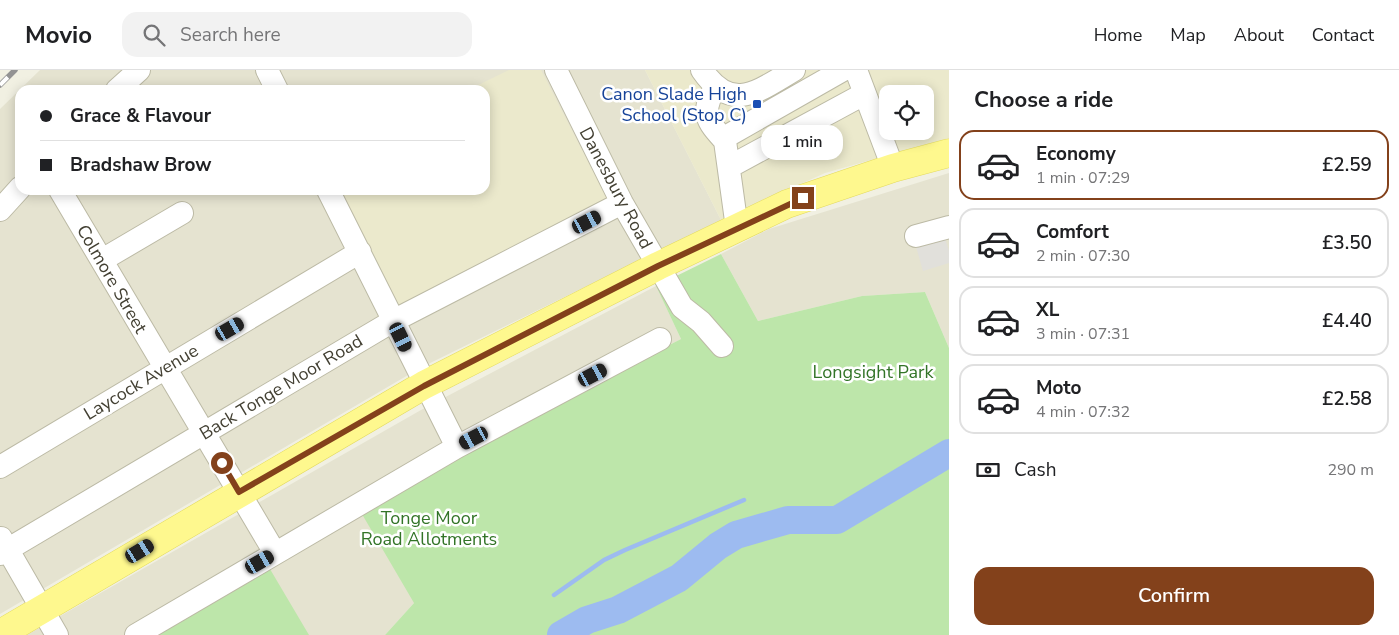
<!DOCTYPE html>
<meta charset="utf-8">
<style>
body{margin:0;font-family:"Nunito Sans",sans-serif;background:#f2f2f2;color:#202124;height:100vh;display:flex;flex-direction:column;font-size:19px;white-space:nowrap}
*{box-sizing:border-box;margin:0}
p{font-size:16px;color:#757577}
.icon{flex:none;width:28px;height:28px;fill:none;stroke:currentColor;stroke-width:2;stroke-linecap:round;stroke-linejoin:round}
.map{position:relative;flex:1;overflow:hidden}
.details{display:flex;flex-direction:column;background:#fff;width:450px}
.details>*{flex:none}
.hud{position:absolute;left:15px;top:15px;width:475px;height:110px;border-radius:15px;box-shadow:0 2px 12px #0003;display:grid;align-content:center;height:110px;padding:0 25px;background:#fff}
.controls{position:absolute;left:879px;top:15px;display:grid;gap:10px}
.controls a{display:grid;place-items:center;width:55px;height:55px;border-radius:10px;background:#fff;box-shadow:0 2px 12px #0003;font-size:25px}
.end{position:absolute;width:22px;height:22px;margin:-11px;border:6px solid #83411b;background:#fff;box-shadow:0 0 0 2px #fff}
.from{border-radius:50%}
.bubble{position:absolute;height:35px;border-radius:15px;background:#fff;box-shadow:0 2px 12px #0003;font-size:16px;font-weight:600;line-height:35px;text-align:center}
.car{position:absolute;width:15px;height:30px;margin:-15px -8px;border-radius:6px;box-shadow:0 0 4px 1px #0007;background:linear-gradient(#222 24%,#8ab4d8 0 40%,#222 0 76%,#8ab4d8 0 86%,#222 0)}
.hud b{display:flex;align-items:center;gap:18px;height:48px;font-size:19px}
.hud b+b{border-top:1px solid #e0e0e0}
.hud i{width:12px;height:12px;background:#202124}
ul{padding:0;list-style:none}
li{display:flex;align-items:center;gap:15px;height:70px;margin:0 10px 8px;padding:0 15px;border:2px solid #e0e0e0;border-radius:15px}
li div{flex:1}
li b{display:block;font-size:19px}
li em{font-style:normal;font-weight:600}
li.active{border-color:#83411b}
li>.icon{width:45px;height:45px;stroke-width:1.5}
h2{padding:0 25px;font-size:22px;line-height:60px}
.pay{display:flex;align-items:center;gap:12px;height:55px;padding:0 25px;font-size:19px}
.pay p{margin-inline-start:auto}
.cta{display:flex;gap:10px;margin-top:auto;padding:10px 25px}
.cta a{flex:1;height:58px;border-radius:15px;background:#83411b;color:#fff;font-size:20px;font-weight:600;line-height:58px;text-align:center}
header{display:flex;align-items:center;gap:30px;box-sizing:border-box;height:70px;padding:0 25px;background:#fff;border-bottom:1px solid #e0e0e0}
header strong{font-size:24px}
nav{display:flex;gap:28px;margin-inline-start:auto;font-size:18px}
.search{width:350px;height:45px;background:#f2f2f2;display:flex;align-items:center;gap:12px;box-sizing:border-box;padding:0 18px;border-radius:15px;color:#757577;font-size:19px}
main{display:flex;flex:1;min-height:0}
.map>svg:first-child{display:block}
.residential{fill:#e5e3d0;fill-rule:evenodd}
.education{fill:#ebe9cc;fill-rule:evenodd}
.green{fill:#bde6aa}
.parking{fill:#e1e0db}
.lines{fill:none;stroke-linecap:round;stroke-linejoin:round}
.stream{stroke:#9dbbf0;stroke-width:4.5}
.river{stroke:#9dbbf0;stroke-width:28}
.minor-casing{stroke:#bcbaa5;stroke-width:24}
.major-casing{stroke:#e3da5e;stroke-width:29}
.minor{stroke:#fff;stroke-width:22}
.major{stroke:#fef88e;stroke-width:28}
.rail-casing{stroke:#939393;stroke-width:5.5}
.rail{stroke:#fff;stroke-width:4;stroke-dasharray:11;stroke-linecap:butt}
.route{stroke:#83411b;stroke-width:6}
.transit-dot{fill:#1a4fb4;stroke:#fff;stroke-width:2}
.labels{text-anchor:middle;stroke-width:5;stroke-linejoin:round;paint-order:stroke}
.transit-label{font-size:18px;fill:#164399;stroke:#fff;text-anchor:end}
.street-label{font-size:18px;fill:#434033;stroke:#fff}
.park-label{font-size:18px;fill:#327427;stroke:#fff}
</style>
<header>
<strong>Movio</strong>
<div class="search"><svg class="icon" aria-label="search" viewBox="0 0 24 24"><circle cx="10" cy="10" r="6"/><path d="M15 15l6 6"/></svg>Search here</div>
<nav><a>Home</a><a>Map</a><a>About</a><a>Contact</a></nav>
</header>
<main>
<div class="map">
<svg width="949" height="565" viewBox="0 0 949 565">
<rect width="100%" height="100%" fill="#f1f0e2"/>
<path class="residential" d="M40,0H645L721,150L420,298L0,544V39ZM20,20H485V120H20Z
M949,103V278L925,222L862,226L758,251L721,184L769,159Z
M656,216L681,269L459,383L414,533L385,565H27L421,340Z"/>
<path class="education" d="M509,0H541L611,137L400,243L338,120H485V20H468Z
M645,0H949V68L825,103L721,150ZM888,24H925V61H888Z"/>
<path class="green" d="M721,184L758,251L862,226L925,222L949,278V565H385L414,533L359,439L459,383L681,269L656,216Z
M267,494L309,565H150Z"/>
<path class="parking" d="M944,165L949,181V193L923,201L915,173Z"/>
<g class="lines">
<path class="stream" d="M554,525L604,490L625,480L744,430"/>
<path class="river" d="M561,565L587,550L618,540L679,508L718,476L736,465L788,450H837L949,383"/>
<g class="minor-casing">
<path id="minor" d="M267,0L277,20
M556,0L622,133L682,237L701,252L722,276
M702,0C732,44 758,21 794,0
M856,0L893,98
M715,17C701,44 706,50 725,71
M117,20L139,0
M729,97L864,24
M60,120L275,483
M328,120L457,377
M0,140L20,118
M737,158L725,71L729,65L843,0
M916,166L949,157
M102,190L182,143
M0,397L360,182
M1,468L57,565
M0,484L393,251L622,133
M136,565L457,377L660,269"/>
</g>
<g class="major-casing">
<path id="major" d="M0,564L424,315L658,196L787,134L893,98L949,83"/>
</g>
<use href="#minor" class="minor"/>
<use href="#major" class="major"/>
<g class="rail-casing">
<path id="rail" d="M0,15L15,0"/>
</g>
<use href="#rail" class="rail"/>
</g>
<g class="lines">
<path class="route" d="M222,393L239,422L424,316L658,196L803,128"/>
</g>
<rect class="transit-dot" x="752" y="29" width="10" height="10" rx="2.5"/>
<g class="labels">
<g class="transit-label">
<text x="747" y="30">Canon Slade High<tspan x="747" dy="21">School (Stop C)</tspan></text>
</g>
<g class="street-label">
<text transform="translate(616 118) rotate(62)" y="6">Danesbury Road</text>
<text transform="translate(112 209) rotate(60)" y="6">Colmore Street</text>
<text transform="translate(141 312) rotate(-31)" y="6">Laycock Avenue</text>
<text transform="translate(281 317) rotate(-31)" y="6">Back Tonge Moor Road</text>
</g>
<g class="park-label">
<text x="873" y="308">Longsight Park</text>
<text x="429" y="454">Tonge Moor<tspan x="429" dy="21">Road Allotments</tspan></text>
</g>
</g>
</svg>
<div class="controls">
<a><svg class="icon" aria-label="locate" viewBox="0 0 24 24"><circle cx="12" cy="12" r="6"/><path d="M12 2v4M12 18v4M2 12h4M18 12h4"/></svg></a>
</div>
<i class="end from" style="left:222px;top:393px"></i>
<i class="end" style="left:803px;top:128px"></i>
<div class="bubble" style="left:761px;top:55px;width:82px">1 min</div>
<i class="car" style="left:587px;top:152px;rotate:63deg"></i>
<i class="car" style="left:230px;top:259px;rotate:60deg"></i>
<i class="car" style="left:401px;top:267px;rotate:154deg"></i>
<i class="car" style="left:593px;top:305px;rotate:62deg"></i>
<i class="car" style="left:474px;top:368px;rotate:242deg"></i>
<i class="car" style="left:140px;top:481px;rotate:59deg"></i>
<i class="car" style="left:260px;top:492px;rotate:60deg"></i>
<div class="hud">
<b><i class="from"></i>Grace &amp; Flavour</b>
<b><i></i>Bradshaw Brow</b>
</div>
</div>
<section class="details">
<h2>Choose a ride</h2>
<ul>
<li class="active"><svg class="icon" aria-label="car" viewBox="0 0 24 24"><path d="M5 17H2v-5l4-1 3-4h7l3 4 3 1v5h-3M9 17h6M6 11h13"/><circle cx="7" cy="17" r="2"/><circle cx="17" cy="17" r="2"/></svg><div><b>Economy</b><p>1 min · 07:29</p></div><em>£2.59</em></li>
<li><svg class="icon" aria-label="car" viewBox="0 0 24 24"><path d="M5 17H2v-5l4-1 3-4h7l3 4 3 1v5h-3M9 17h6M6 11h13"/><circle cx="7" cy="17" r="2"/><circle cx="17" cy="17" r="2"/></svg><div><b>Comfort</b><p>2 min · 07:30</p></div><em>£3.50</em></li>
<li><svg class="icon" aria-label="car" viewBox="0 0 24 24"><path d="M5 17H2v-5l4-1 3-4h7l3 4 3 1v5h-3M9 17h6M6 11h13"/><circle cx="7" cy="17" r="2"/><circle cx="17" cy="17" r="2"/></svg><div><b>XL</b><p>3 min · 07:31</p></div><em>£4.40</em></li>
<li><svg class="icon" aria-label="car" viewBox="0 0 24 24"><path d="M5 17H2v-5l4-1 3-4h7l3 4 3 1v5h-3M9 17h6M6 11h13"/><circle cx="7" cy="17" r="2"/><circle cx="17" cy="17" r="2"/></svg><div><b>Moto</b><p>4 min · 07:32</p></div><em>£2.58</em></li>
</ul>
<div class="pay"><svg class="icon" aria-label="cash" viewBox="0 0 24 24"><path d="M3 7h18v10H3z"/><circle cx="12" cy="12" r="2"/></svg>Cash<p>290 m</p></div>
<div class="cta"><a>Confirm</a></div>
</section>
</main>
